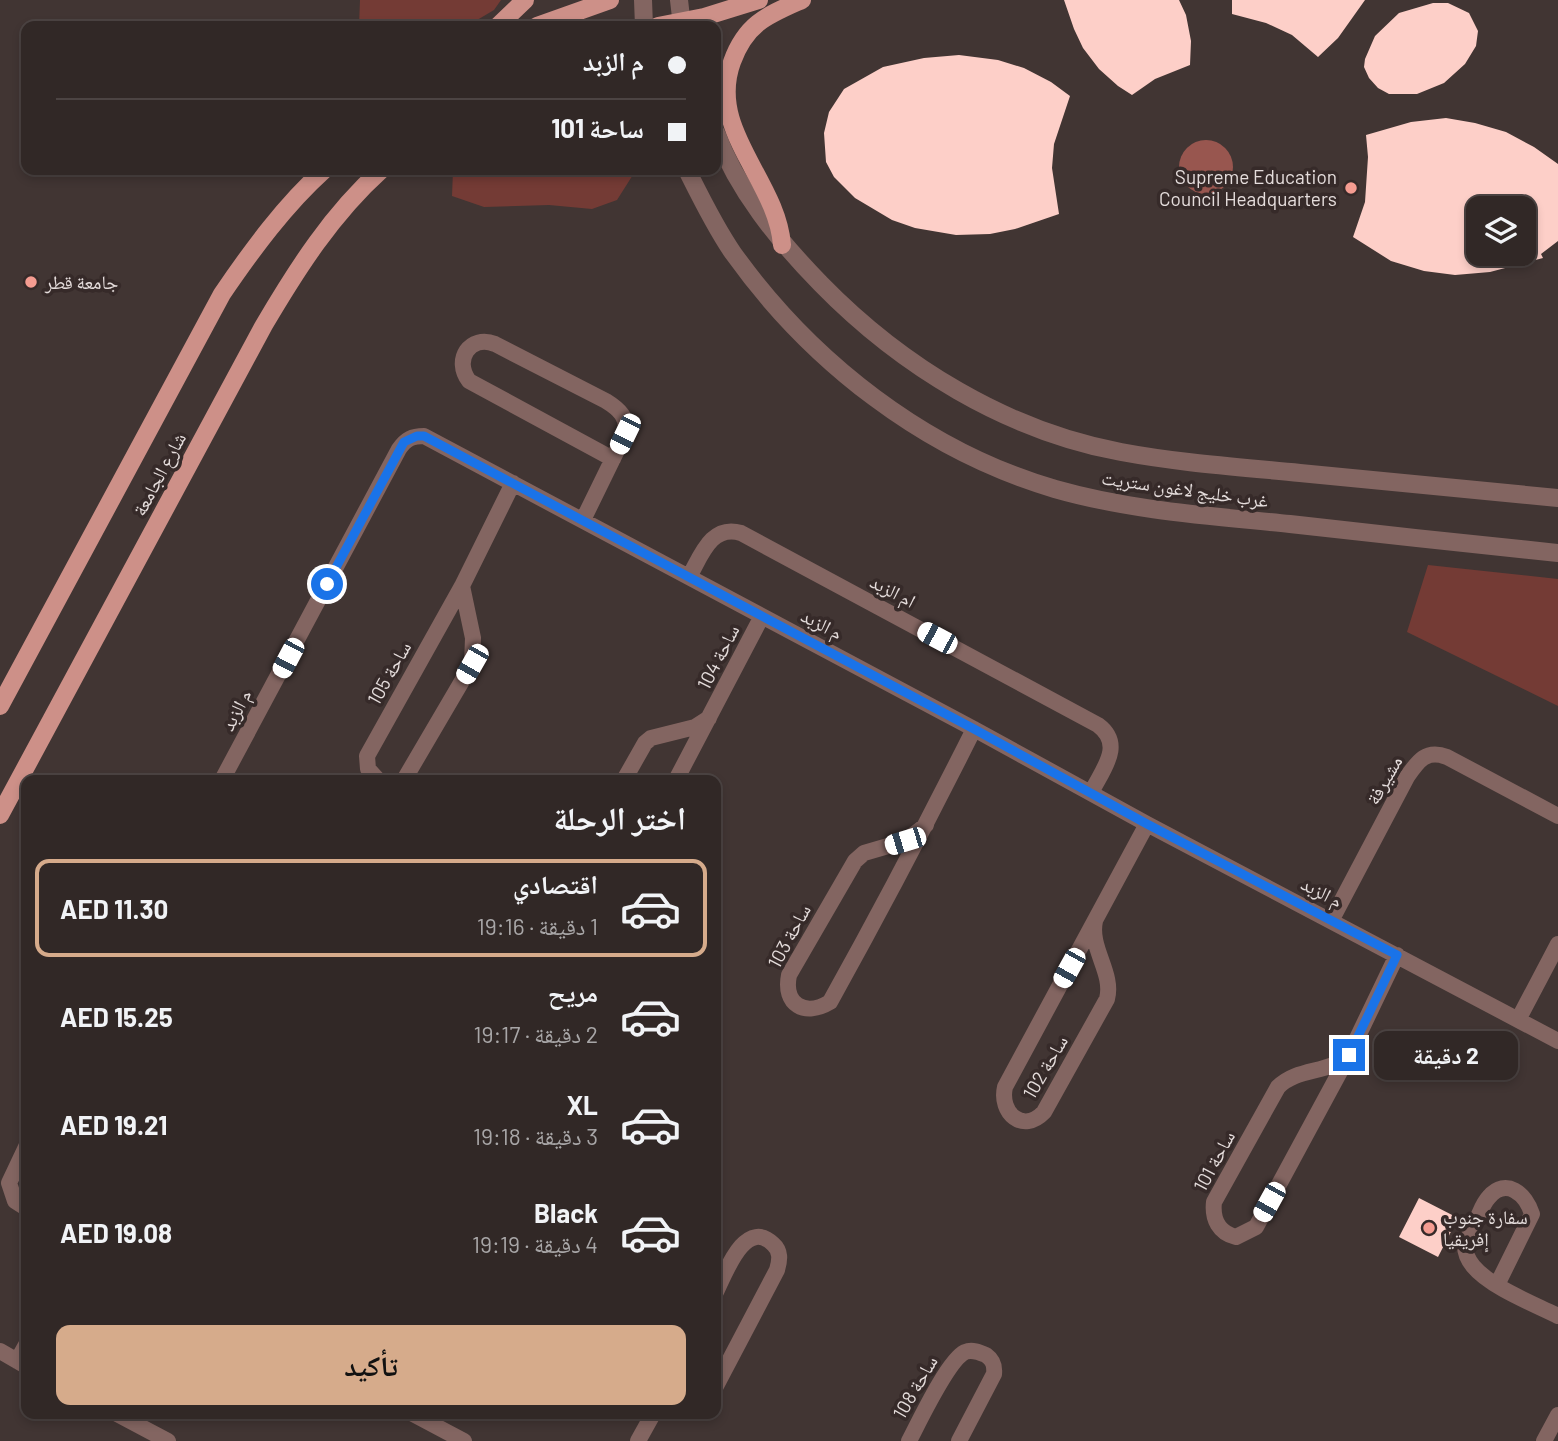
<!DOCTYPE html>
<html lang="ar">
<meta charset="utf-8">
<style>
body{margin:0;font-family:Barlow,"Noto Naskh Arabic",sans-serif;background:#39302e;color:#f1f3f6;direction:rtl;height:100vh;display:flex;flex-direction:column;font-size:26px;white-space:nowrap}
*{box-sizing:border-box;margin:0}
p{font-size:23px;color:#a8a6a7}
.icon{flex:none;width:38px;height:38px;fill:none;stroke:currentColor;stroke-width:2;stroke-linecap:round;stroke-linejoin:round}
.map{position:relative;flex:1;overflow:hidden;direction:ltr}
.details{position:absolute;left:21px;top:775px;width:700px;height:644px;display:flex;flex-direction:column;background:#312826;border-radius:14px;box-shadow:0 4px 10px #0003,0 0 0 2px #4c4443;direction:rtl}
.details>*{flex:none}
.top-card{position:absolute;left:21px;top:21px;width:700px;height:154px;border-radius:14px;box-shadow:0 4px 10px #0003,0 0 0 2px #4c4443;direction:rtl;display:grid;align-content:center;height:154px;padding:0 35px;background:#312826}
.controls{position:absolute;left:1466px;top:196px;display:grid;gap:14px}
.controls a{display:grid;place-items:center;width:70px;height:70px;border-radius:14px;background:#312826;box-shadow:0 4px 10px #0003,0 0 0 2px #4c4443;font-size:35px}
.end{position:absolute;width:32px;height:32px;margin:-16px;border:9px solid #1a73e8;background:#fff;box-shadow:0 0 0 4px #fff}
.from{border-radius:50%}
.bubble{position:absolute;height:49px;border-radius:14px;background:#312826;box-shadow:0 4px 10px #0003,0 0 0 2px #4c4443;font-size:23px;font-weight:700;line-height:49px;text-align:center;direction:rtl}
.car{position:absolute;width:21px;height:42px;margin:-21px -10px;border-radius:9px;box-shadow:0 0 5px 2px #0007;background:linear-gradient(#fff 24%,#345 0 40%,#fff 0 76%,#345 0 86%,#fff 0)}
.top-card b{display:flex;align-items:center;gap:24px;height:66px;font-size:26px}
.top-card b+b{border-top:2px solid #4c4443}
.top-card i{width:18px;height:18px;background:#f1f3f6}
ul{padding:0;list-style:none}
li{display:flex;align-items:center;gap:21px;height:98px;margin:0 14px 10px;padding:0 21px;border:4px solid transparent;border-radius:14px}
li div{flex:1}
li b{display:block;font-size:26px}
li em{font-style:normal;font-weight:700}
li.on{border-color:#d6ab8b}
li>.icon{width:63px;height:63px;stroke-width:1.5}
h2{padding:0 35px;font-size:32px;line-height:84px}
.cta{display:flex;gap:14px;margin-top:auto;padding:14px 35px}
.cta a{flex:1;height:80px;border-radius:14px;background:#d6ab8b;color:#111;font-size:28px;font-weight:700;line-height:80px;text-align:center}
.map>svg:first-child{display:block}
.green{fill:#743b35}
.water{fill:#98564f}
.building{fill:#fdcfc8;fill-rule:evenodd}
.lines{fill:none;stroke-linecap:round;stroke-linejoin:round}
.minor{stroke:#836561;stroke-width:16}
.tertiary{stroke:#836561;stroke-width:18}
.primary{stroke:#cd9088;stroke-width:18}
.route{stroke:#1a73e8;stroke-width:9}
.poi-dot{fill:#f59c91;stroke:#362a29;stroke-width:2.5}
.labels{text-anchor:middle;stroke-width:7;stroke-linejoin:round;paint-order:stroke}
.poi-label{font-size:19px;fill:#e5dddc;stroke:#362a29;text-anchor:start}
.street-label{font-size:19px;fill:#e5dddc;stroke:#362a29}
</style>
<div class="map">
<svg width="1558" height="1441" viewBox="0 0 1558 1441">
<rect width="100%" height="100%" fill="#413533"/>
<path class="green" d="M360,0H501L494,10L467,26H359Z
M453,170H636L617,200L592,209L549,205L484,207L452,196Z
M1428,565L1558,579V706L1407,632Z"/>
<path class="water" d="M1179 167a27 27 0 1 1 54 0a27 27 0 1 1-54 0Z"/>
<path class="building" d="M1064,0H1179L1186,15L1191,41L1190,65L1155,79L1132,95L1118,86L1099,69L1083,48L1074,29Z
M1232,0H1365L1338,38L1318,57L1292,35L1266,23L1232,14Z
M1433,3H1448L1469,13L1478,31L1476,46L1465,64L1444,83L1417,94H1389L1378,88L1369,78L1364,67L1365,59L1375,36L1399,13Z
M959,55L998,60L1024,68L1051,82L1070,96L1054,144L1052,168L1059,214L1015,229L990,234L956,235L915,228L892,220L855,198L834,177L826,162L824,133L829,112L844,89L883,67L924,58Z
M1446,118L1475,123L1506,132L1534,147L1558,164V241L1541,254L1543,258L1490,272L1455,275L1424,271L1391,261L1353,237L1365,202L1368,157L1366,135L1411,122ZM1479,208H1524V254H1479Z
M1419,1198L1458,1218L1438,1257L1399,1237Z"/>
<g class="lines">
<path class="minor" d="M583,520L625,434C629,418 619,409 606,401L495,344C470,334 453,360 469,381L613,459
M689,577C701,556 711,524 741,533L1098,725C1125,745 1102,770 1091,793
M222,780L399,449C406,439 412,436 424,436L974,729L1147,824L1558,1041
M378,780L368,769L367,756L462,586L513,483
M404,780L472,664L473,638L462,586
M624,780L645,743L651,738L695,727L709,718
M676,780L762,616
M926,825L905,841L864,853L855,861L789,975C783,1005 805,1017 830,1002C880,912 928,821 974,729
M1095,921C1089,948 1114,973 1107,999L1044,1112C1023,1134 999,1113 1005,1087L1147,824
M1331,921L1407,777C1418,761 1426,749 1447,757L1558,816
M1518,1020L1558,944
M1349,1055C1329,1074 1298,1067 1278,1087L1214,1202C1212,1219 1219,1233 1236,1237L1256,1227L1349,1055L1397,955
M26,1147L9,1183L15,1201L26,1208
M1497,1285L1532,1214C1526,1194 1506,1177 1489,1197C1483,1203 1480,1213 1476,1221C1472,1229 1466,1237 1465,1246C1465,1253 1469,1261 1473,1266C1490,1287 1534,1304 1558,1316
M716,1292C725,1274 745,1217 773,1244C781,1251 780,1260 777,1270L716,1386
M0,1351L26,1366
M17,1361L26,1345
M117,1414L168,1441
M413,1414L464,1441
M638,1441L653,1414
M909,1441C919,1422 948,1360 965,1352C972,1349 979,1352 986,1355C993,1360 995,1365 994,1374L959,1441
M1544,1441L1558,1415"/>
<path class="tertiary" d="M643,0L644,26
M679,0L682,26
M716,133C738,191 778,240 821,284C901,366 1007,431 1121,452C1180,463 1240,467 1300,473C1386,481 1472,489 1558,498
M687,170C701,198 715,227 733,253C811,362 925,451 1055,489C1132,511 1212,516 1290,524C1379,534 1469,544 1558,553"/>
<path class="primary" d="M498,26L525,0
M537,26L610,0
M658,26L704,17L759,0
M782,245C777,180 707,130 732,62C746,23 768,15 802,0
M0,706L222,294C252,250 285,205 324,170
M0,815L264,325C297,269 332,214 381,170"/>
</g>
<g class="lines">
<path class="route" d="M327,584L404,442L417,436H424L974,729L1147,824L1397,955L1349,1055"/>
</g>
<g class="poi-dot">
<circle cx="1351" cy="188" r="7"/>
<circle cx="31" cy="282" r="7"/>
<circle cx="1429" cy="1228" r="7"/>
</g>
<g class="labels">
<g class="poi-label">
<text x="1337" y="184" text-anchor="end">Supreme Education<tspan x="1337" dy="22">Council Headquarters</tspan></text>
<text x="45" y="289">جامعة قطر</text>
<text x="1443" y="1224">سفارة جنوب<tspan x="1443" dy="22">إفريقيا</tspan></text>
</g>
<g class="street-label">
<text transform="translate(159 474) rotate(-62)" y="7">شارع الجامعة</text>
<text transform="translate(1185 489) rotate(8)" y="7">غرب خليج لاغون ستريت</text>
<text transform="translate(893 591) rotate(28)" y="7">ام الزبد</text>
<text transform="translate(822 624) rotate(28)" y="7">م الزبد</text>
<text transform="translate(718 657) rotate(-63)" y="7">ساحة 104</text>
<text transform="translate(389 673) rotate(-61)" y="7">ساحة 105</text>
<text transform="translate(236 710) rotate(-62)" y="7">م الزبد</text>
<text transform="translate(1384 780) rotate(-60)" y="7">مشيرفة</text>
<text transform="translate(1322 892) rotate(28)" y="7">م الزبد</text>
<text transform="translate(789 936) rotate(-62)" y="7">ساحة 103</text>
<text transform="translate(1045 1067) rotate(-60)" y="7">ساحة 102</text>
<text transform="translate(1214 1161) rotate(-62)" y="7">ساحة 101</text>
<text transform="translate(915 1387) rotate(-60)" y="7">ساحة 108</text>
</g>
</g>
</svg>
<div class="controls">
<a><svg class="icon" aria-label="layers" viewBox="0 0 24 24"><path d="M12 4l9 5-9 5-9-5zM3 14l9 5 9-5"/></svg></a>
</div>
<i class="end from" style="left:327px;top:584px"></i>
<i class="end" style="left:1349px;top:1055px"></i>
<div class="bubble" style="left:1374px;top:1031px;width:144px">2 دقيقة</div>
<i class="car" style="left:625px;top:434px;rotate:206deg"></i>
<i class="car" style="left:937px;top:638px;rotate:298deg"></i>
<i class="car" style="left:288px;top:658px;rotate:208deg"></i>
<i class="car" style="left:472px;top:664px;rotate:210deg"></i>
<i class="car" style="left:905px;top:841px;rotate:253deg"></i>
<i class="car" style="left:1069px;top:968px;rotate:209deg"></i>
<i class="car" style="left:1269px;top:1202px;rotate:209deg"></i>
<div class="top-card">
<b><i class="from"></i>م الزبد</b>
<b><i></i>ساحة 101</b>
</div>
<section class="details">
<h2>اختر الرحلة</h2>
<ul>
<li class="on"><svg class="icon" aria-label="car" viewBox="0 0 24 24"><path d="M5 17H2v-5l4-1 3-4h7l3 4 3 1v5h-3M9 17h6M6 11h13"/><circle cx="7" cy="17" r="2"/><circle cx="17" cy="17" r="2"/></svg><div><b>اقتصادي</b><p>1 دقيقة · 19:16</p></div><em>AED 11.30</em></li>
<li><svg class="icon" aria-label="car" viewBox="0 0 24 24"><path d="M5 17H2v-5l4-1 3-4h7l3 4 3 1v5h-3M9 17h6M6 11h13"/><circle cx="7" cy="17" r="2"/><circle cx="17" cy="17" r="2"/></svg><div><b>مريح</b><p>2 دقيقة · 19:17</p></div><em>AED 15.25</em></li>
<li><svg class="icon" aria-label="car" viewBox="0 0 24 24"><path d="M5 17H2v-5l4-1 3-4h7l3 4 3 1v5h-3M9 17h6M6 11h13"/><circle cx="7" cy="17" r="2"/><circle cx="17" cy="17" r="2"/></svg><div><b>XL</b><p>3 دقيقة · 19:18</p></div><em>AED 19.21</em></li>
<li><svg class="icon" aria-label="car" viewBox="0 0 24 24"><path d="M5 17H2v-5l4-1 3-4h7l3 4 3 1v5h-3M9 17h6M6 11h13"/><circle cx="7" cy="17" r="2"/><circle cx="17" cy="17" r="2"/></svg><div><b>Black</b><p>4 دقيقة · 19:19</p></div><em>AED 19.08</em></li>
</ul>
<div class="cta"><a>تأكيد</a></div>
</section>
</div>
